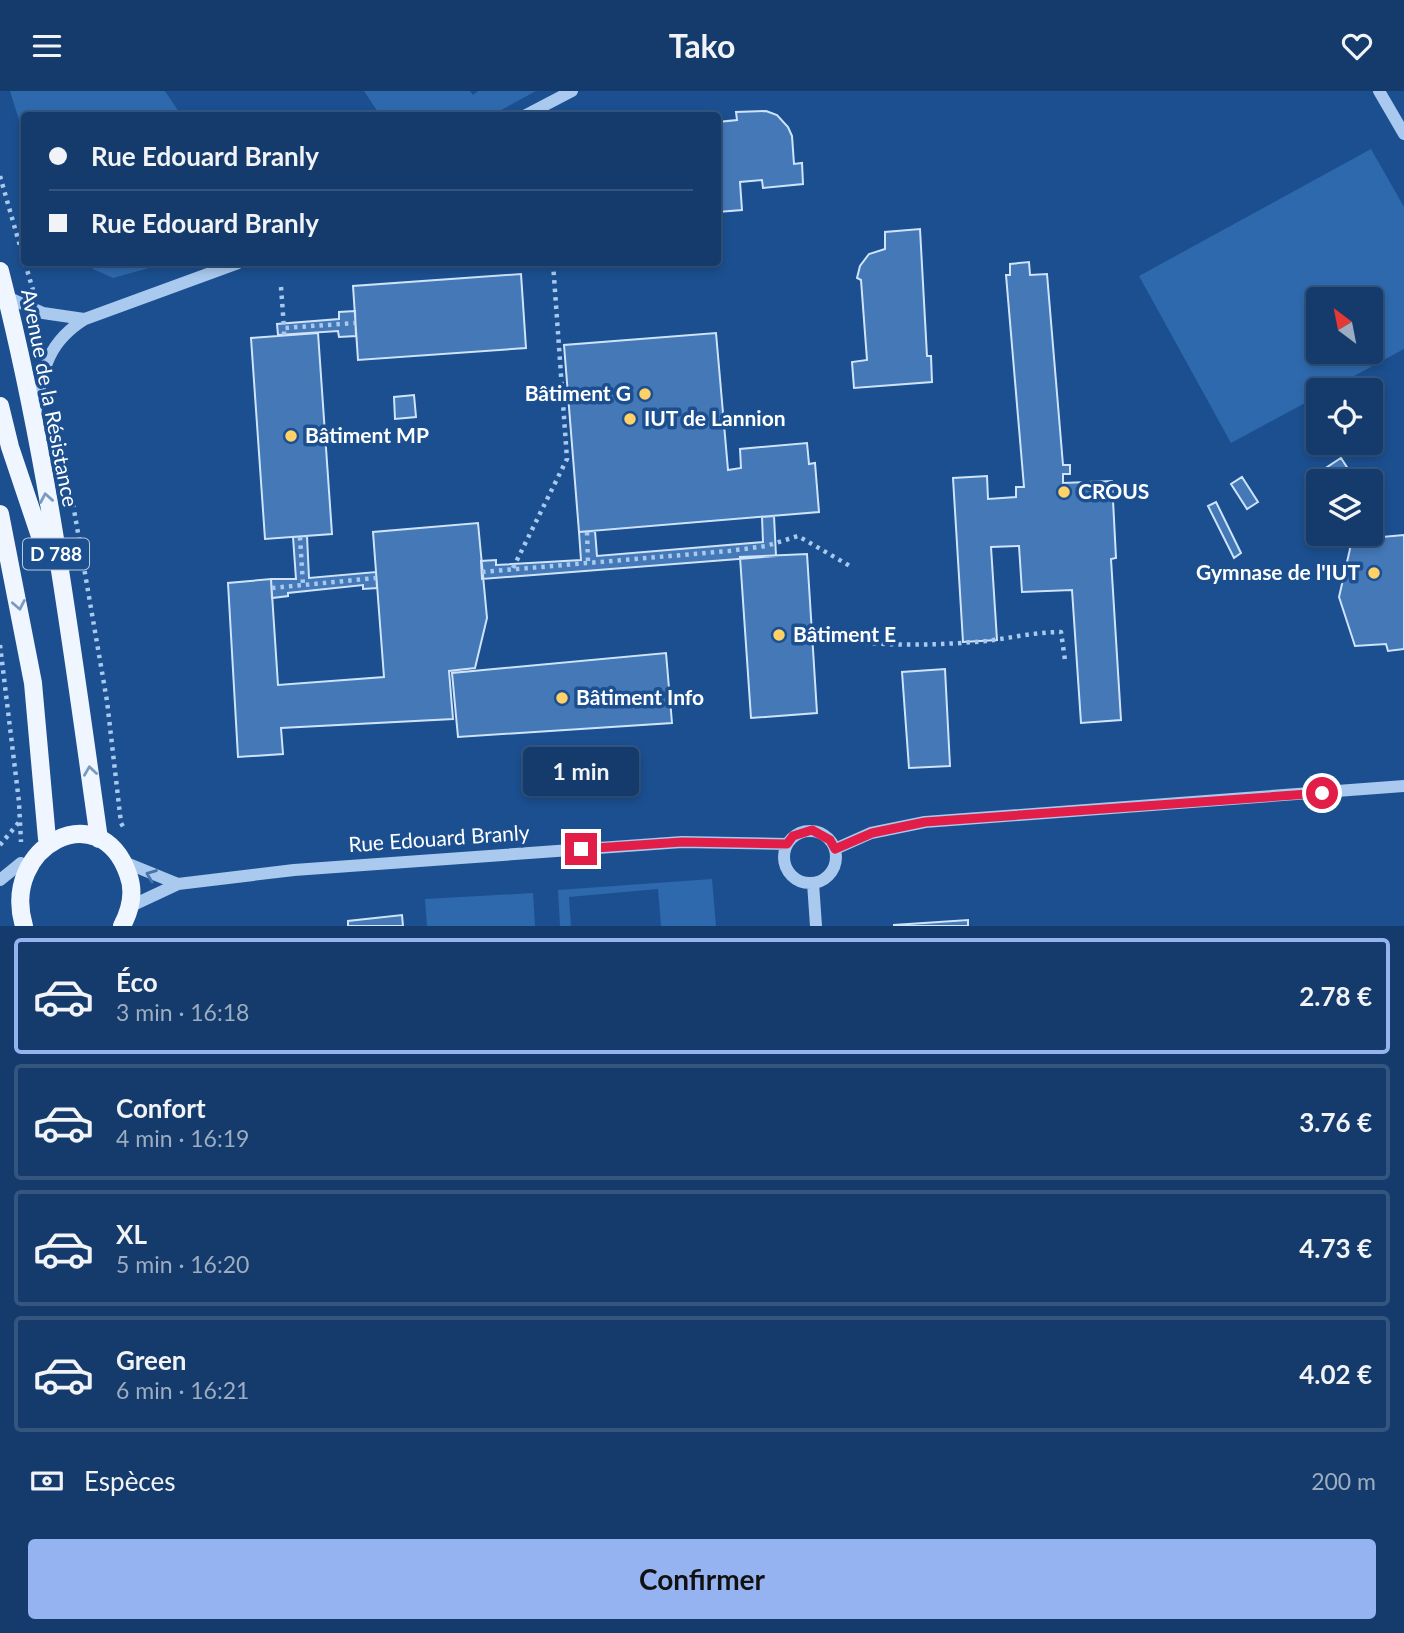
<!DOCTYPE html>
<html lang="fr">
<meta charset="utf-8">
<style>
body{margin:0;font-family:Lato,sans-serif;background:#1d4271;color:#f1f3f6;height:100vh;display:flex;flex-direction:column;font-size:26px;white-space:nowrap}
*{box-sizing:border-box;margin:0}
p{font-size:23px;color:#9dadc1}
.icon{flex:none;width:38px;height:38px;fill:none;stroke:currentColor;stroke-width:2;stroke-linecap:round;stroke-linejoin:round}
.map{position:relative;height:835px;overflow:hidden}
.sheet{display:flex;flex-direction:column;background:#143b6b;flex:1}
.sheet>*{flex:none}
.guide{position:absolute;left:21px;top:21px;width:700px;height:154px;border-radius:7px;box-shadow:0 4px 10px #0003,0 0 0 2px #33557e;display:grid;align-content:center;height:154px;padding:0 28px;background:#143b6b}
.needle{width:46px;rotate:328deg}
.fabs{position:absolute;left:1306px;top:196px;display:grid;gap:14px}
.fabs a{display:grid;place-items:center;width:77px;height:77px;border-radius:7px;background:#143b6b;box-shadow:0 4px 10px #0003,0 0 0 2px #33557e;font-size:35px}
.end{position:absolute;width:32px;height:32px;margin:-16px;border:9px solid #e11d48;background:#fff;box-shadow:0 0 0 4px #fff}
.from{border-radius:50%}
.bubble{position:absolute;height:49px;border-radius:7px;background:#143b6b;box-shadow:0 4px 10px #0003,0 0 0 2px #33557e;font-size:23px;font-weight:700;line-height:49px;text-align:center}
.guide b{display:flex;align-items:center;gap:24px;height:66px;font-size:26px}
.guide b+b{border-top:2px solid #33557e}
.guide i{width:18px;height:18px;background:#f1f3f6}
ul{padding:12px 0 0;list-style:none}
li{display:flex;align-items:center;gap:21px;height:116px;margin:0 14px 10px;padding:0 14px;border:4px solid #33557e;border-radius:7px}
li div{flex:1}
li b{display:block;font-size:26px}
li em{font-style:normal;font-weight:700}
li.current{border-color:#95b2f1}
li>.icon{width:63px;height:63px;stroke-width:1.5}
.pay{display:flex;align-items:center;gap:18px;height:77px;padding:0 28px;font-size:26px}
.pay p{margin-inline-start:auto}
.cta{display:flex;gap:14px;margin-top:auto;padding:14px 28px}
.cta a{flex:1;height:80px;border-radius:7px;background:#95b2f1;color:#111;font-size:28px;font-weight:700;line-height:80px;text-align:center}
header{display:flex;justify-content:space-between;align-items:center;height:91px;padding:0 28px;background:#143b6b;font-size:32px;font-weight:700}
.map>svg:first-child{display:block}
.green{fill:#2e69ad;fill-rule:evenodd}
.building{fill:#4478b7;stroke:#cfe3fa;stroke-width:2}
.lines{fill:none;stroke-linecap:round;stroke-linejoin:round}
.path{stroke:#a9c9ee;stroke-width:4.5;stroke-dasharray:3.5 5;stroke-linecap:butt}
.minor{stroke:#a9c9ee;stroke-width:12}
.major{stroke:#f0f6ff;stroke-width:18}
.oneway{stroke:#7b9ac1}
.oneway2{stroke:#4674ac}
.route{stroke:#e11d48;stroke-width:9}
.poi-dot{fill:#ffd166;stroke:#1b4f8f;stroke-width:2.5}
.labels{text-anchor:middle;stroke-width:7;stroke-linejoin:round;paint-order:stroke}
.shield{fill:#1b4f8f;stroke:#bbcadd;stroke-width:2}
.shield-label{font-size:19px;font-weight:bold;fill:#fff}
.poi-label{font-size:21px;font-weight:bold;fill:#fff;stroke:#1b4f8f;text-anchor:start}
.street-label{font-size:21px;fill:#fff;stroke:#1b4f8f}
</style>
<header><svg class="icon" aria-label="menu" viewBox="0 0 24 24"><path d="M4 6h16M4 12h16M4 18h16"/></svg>Tako<svg class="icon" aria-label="heart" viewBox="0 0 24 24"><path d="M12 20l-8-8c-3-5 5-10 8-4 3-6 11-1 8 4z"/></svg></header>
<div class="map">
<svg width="1404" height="835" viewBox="0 0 1404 835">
<rect width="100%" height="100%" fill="#1b4f8f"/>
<path class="green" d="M10,0H165L181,24H24V45Z
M364,0H470L473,4L478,0H536L492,24H380Z
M1371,58L1404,116V258L1328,299H1318V305L1231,352L1139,185ZM1318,208H1370V261H1318Z
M91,172H167L113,187L93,178Z
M712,788L716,835H661L658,798L569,806L571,835H560L558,799Z
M533,802L535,835H427L425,808Z"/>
<path class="building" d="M766,20L777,24L788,36L792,45L794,73L802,72L803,93L763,97L762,89L740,91L742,119L718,121V31L737,29L736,21Z
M920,138L927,265H931L932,291L854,297L852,271L867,269L861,189L857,187L860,175L869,163L885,158V141Z
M1029,171L1030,184L1047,183L1063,374H1070V383H1063V392L1112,390L1116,467L1111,468L1121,629L1081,632L1072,499L1022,501L1019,455L991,456L997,549L963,551L953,387L987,385L988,408L1016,406V396H1024L1006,184H1010V173Z
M521,183L526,257L358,269L353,195Z
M355,220L356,245L339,246L338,240L278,244L277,233L339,228V221Z
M318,242L332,443L265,448L251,247Z
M716,242L728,379L741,377L740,358L807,352L809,373L815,372L819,421L579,441L564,254Z
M414,304L416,326L395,328L394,306Z
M1341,367L1356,390H1318V401L1309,388Z
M1242,386L1258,411L1247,418L1231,393Z
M1216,411L1241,462L1234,467L1208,415Z
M774,425L776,465L482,488L481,470L496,469V474L581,469L579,441L595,440L597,465L763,451L762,426Z
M1380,429L1382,446L1404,444V558L1388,560L1386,553L1355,555L1339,506L1350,458L1347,443H1370V430Z
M478,432L487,527L475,577L449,580L453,628L281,637L283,663L238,666L228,492L271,488L278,594L384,586L373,441Z
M307,445L309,487L376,481L377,497L363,498V494L288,502V505L272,507L271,488H296L293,446Z
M807,463L817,622L751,627L740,466Z
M666,562L672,632L458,646L452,582Z
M945,578L950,675L909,677L902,581Z
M402,824L403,835H348V830Z
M968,829V835H894V834Z"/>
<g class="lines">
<path class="path" d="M0,85L24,169
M25,172L33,199
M281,196L284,237
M284,244V237L355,232
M73,413L107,610L121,732L125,739
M587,441L588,471
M300,446L303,494
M513,477L567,368L553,172
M482,481L729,460L766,455L798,445L850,475
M272,497L376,487
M856,551C898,555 943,554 986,550C1011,547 1035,541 1061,541L1065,569
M0,554L19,711L21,751
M0,754L20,730"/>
<path class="minor" d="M1379,0L1404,43
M526,24L572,0
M7,206L43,222L84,228
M35,324C43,281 45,253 85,228L238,172
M784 766a26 26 0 1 1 52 0a26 26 0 1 1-52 0Z
M835,758L871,742L925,731L1404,695
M124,771L178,793
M0,789L21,772
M813,792L816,835
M131,815L178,793L294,779L682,751L787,753"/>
<path class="major" d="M0,180C48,366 72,558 99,748
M0,315L10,356L48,469
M0,423L33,592L47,748
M24,835C0,755 100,703 128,783C135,801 131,818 122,835"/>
</g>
<defs><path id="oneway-chevron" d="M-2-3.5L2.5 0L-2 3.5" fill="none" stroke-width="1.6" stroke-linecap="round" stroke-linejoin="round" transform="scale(1.75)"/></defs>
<g class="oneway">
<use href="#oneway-chevron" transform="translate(46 407) rotate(-100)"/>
<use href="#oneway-chevron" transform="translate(19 514) rotate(79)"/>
<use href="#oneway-chevron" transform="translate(90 680) rotate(-98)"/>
</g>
<use class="oneway2" href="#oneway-chevron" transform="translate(151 784) rotate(-159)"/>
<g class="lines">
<path class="route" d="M581,758L682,751L787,753L793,745L812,739L830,749L835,758L872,742L925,731L1322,702"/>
</g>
<g class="poi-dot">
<circle cx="645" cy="303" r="7"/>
<circle cx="630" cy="328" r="7"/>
<circle cx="291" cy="345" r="7"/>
<circle cx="1064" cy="401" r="7"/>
<circle cx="1374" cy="482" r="7"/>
<circle cx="779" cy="544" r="7"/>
<circle cx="562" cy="607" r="7"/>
</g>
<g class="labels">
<rect class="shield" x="23" y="447.5" width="66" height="31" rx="5"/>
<g class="shield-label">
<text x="56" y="470">D 788</text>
</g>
<g class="poi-label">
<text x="631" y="310" text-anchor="end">Bâtiment G</text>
<text x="644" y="335">IUT de Lannion</text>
<text x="305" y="352">Bâtiment MP</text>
<text x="1078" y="408">CROUS</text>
<text x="1360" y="489" text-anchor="end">Gymnase de l'IUT</text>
<text x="793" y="551">Bâtiment E</text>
<text x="576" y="614">Bâtiment Info</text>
</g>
<g class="street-label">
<text transform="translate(49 307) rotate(79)" y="7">Avenue de la Résistance</text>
<text transform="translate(439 748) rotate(-4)" y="7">Rue Edouard Branly</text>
</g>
</g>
</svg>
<div class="fabs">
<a><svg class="needle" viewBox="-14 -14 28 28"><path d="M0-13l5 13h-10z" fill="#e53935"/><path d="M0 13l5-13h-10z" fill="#9dadc1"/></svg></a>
<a><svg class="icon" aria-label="locate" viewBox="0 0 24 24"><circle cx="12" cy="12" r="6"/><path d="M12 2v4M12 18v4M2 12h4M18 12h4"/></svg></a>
<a><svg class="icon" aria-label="layers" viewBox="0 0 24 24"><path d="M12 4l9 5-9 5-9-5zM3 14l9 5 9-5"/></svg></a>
</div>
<i class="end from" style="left:1322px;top:702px"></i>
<i class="end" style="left:581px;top:758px"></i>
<div class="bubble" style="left:523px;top:656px;width:116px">1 min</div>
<div class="guide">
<b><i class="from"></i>Rue Edouard Branly</b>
<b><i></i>Rue Edouard Branly</b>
</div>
</div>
<section class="sheet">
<ul>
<li class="current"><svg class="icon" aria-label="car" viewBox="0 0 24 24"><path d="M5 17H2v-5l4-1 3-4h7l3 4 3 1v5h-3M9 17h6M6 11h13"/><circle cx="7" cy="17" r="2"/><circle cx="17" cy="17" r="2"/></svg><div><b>Éco</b><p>3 min · 16:18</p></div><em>2.78 €</em></li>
<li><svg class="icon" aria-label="car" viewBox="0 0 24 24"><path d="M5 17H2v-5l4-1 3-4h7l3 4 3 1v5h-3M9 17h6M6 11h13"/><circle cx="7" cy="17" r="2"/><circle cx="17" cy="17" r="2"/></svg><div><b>Confort</b><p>4 min · 16:19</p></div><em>3.76 €</em></li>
<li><svg class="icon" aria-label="car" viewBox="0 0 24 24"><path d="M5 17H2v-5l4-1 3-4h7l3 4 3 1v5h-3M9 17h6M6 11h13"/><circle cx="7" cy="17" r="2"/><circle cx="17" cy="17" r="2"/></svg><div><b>XL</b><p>5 min · 16:20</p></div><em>4.73 €</em></li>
<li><svg class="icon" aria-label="car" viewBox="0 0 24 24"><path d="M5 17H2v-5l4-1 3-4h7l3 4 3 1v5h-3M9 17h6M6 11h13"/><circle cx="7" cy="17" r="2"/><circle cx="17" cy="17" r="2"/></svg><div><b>Green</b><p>6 min · 16:21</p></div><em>4.02 €</em></li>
</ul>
<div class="pay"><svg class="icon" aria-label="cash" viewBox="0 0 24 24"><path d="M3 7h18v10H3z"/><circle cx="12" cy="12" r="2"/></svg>Espèces<p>200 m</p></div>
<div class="cta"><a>Confirmer</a></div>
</section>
